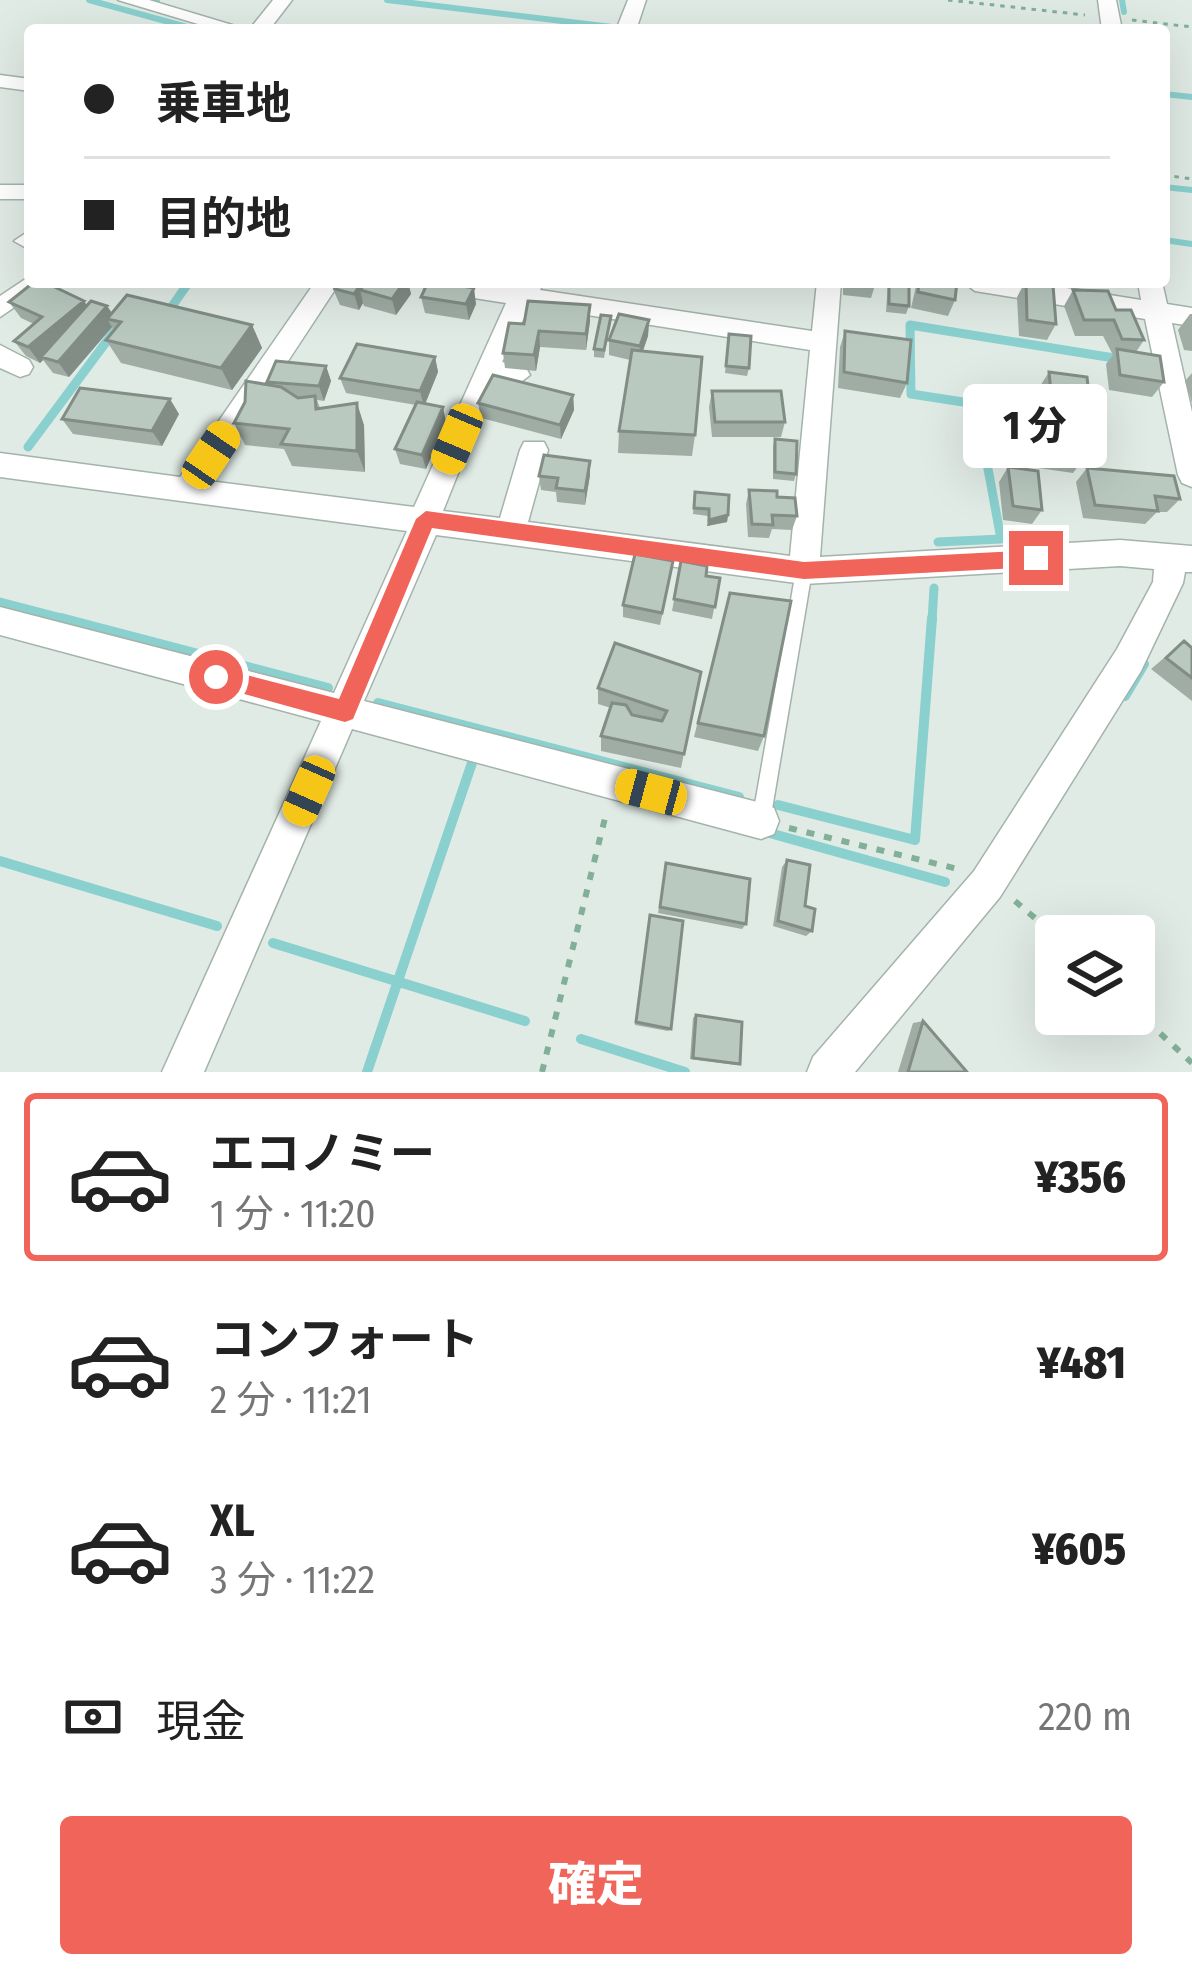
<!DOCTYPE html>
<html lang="ja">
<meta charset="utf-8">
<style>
body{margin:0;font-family:"Fira Sans Condensed","Noto Sans JP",sans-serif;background:#f6f6f6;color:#222;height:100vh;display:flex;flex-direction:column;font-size:45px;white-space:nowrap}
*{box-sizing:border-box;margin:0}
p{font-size:39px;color:#767676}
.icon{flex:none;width:66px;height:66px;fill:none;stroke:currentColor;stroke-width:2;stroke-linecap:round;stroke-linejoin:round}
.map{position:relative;height:1072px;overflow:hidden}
.details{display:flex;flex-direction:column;background:#fff;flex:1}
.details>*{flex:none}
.banner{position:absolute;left:24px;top:24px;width:1146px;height:264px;border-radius:12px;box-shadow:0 12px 48px #0002;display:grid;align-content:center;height:264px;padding:0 60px;background:#fff}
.controls{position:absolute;left:1035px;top:915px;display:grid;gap:24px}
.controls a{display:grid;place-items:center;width:120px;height:120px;border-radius:12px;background:#fff;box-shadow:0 12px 48px #0002;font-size:60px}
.end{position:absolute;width:54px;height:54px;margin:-27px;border:15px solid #f0645a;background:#fff;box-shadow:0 0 0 6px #fff}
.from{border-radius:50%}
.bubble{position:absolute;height:84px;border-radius:12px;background:#fff;box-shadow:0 12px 48px #0002;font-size:39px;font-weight:800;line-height:84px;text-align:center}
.car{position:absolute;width:36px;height:72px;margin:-36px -18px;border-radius:15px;box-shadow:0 0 9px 3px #0007;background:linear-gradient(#f5c518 24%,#345 0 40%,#f5c518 0 76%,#345 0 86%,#f5c518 0)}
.banner b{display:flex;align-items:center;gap:42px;height:114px;font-size:45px}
.banner b+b{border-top:3px solid #e0e0e0}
.banner i{width:30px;height:30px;background:#222}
ul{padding:21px 0 0;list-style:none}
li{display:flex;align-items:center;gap:36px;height:168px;margin:0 24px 18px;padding:0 36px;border:6px solid transparent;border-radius:12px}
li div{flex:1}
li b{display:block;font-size:45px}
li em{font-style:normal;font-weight:800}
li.selected{border-color:#f0645a}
li>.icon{width:108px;height:108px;stroke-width:1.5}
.pay{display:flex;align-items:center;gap:30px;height:132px;padding:0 60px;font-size:45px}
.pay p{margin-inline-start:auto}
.cta{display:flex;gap:24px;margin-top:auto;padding:24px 60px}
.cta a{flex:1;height:138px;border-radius:12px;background:#f0645a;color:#fff;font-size:48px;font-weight:800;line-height:138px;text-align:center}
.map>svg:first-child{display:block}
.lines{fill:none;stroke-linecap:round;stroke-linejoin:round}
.stream-far2{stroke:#89d0ce;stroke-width:6}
.stream-far1{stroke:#89d0ce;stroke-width:9}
.stream{stroke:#89d0ce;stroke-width:10}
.service-casing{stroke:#a4b3ab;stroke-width:3}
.minor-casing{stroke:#a4b3ab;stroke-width:3}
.path-far1{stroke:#82af98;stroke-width:3;stroke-dasharray:4.5 6;stroke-linecap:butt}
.path{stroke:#82af98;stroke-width:6;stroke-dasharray:8 10;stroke-linecap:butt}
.service{fill:#fff;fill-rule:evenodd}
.minor{fill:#fff;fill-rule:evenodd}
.wall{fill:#9fada5}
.shaded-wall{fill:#828d86}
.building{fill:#b9c9c0;stroke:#828d86;stroke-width:3}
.route{fill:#f0645a}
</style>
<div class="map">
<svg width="1192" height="1072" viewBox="0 0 1192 1072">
<rect width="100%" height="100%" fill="#e1ebe5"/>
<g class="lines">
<path class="stream-far2" d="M89,0L198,30
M151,0H157
M387,0L612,27
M1122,0L1124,12
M1164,94L1192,97
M1164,187L1192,190
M1164,240L1192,244"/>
<path class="stream-far1" d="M168,312L189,282
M28,447L121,322
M938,542L1001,539L976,404L911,394L910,325L1120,359
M0,602L73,621
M932,621L934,588"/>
<path class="stream" d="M61,618L328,688
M1125,696L1144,664
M378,703L739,797
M778,805L915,840L932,618
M766,832L945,882
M0,861L217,926
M273,943L525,1021
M581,1039L685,1072
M367,1072L474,757"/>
<g class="service-casing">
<path id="service" d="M804,564L809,566L812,571L770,821L767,827L761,830L755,827L752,821L796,571L799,566Z"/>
</g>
<g class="minor-casing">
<path id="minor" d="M118,0H149L249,30L273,0H292L269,30H218Z
M628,0H646L636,30H616Z
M1098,0H1116L1122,30H1102Z
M0,75L30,79V91L0,87Z
M0,185H30V199H0Z
M26,233L30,234V250L14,241Z
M30,276V282H51L0,317V296Z
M315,282H340L209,481L414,507L506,303L429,291L417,282L516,286L519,282H544L540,290L812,331L817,282H841L820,557L1120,540L1192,546V572H1185L1183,583L1141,671L1000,897L855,1072H807L813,1057L974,871L1117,649L1153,582L1154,569L1120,566L804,584L436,535L364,701L761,803L774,808L779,821L774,834L761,839L352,729L204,1072H162L321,721L0,635V607L334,693L407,531L0,477V453L180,477ZM530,306L810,350L790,556L528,522L548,450L544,442H524L520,450L500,518L443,511L495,381L517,385L530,375L526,368L502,362Z
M963,282H1029L1141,300L1138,282H1162L1167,304L1192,308V326L1172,323L1192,412V487L1182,483L1178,475L1145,319L975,291Z
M0,345L29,360L33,367L29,374L20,377L0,368Z"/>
</g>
<path class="path-far1" d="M948,0L1085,15
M1132,20L1192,27
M1164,175L1192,179"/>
<path class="path" d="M789,828L958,869
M1015,901L1056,936
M1134,1009L1192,1063
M542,1072L607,810"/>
<use href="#service" class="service"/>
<use href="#minor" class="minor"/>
</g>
<path class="wall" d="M330,282H408L411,294L396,315L364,306L363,303L359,310L340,305Z
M843,282H876L871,298L843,295Z
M888,282H909V306L906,314L886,312Z
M917,282H957L955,300L948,316L911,308Z
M1025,282L1056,324L1047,340L1019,336L1017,297Z
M1073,290L1116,310L1144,340L1136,352L1164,382L1152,397L1109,390L1106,364L1113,355L1103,336H1075L1064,306Z
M421,297L476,304L469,320L425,313Z
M84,301L87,306H107L112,313L252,325L262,348L232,390L121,363L106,340L114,330L112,327L69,377L53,373L43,360L40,363L26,356L14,341L34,324L21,318L9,302Z
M1190,314H1192V351L1184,350L1178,330Z
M611,316L604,358L594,357V349Z
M649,320L648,336L643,351L695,435L692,456L618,453L619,431L630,360L609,355V340Z
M590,321L586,350L540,347L536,371L505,368L503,353L524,324Z
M845,331L907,383L900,398L838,388L840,347Z
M729,334L749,368L747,376L725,373Z
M435,357L438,372L425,403L446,422L426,469L400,464L395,449L416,405L346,393L340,378Z
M326,366L331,381L324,401L317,400L320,408L364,425L365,472L292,466L284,449L245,445L234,423L269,385L267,382Z
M1049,372L1091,412L1085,421L1089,452L1073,473L997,462L995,419L1008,397L1036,401L1035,394Z
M1192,373V403L1185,381Z
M712,391L785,422L781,437H712L709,407Z
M573,395L574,410L561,439L481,418L478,403Z
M179,414L162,446L73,434L62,419Z
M775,439L796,474L794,481L773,479V446Z
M590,461V475L585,505L557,502L556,492L541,490L539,476Z
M1008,467L1042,510L1032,524L1003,520L999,482Z
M1087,468L1180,499L1167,512H1157L1145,524L1083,518L1076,482Z
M749,490L777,497L797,516L792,530L772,529L769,538L748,537L746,504Z
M695,492L728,515L727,522L707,526L708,516L693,514Z
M681,561L706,576L720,578L712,619L672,611Z
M671,574L660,625L623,617V605Z
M730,593L764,736L758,751L694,737Z
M1184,641L1192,648V701L1151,669Z
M701,672L681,768L601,751V736L611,708L598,704V688Z
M787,860L812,931L806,936L773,926L782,867Z
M666,863L746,924L742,929L658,913Z
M649,921L671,1029L668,1031L635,1025Z
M696,1015L740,1064L736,1065L690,1059L693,1018Z
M923,1021L967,1072H898L913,1023Z"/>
<path class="shaded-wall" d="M362,282H374L360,290L363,303L359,310L354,294Z
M404,282H408L411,294L396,315L392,299Z
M474,288L476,304L469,320L466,304Z
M84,301L94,316L41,357L43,360L40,363L28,347Z
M590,305V321L586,350V334Z
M107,306L117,321L107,319L112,327L69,377L58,362Z
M649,320L648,336L639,362L640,346Z
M252,325L262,348L232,390L221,368Z
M539,331L540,347L536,371L534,355Z
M435,357L438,372L424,407L420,391Z
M326,366L331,381L324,401L319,386Z
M573,395L574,410L561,439L560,425Z
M170,399L179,414L162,446L152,431Z
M357,403L364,425L365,472L357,451Z
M443,407L446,422L426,469L422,455Z
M590,461V475L585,505V491Z
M728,515L727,522L707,526L709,520Z"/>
<path class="building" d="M34,282H44L84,301L28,347L14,341L42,317L9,302Z
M337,282H362L354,294L335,289Z
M366,282H404L392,299L360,290Z
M428,282H438L474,288L466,304L421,297Z
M889,282H909V306L889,304Z
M919,282H957L955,300L918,292Z
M1026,282L1053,285L1056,324L1027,320Z
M1073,290L1108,291L1116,310H1131L1144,340L1122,339L1114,320H1084Z
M127,295L252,325L221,368L106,340L121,322L107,319Z
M91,301L107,306L58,362L41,357Z
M528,301L590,305L586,334L539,331L534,355L503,353L509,323L524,324Z
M619,314L649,320L640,346L609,340Z
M601,315L611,316L604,350L594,349Z
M845,331L911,340L907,383L844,372Z
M729,334L751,336L749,368L726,366Z
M357,344L435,357L420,391L340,378Z
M1117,349L1160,356L1164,382L1120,375Z
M632,350L702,357L695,435L619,431Z
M276,361L326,366L319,386L267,382Z
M1049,372L1087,377L1091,412L1084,411L1089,452L1010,440L1008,397L1052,403Z
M493,375L573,395L560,425L478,403Z
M246,381L281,387L298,398L315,396L316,409L357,403V451L281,444L289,429L234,423L245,402Z
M80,388L170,399L152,431L62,419Z
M712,391H781L785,422H715Z
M417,402L443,407L422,455L395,449Z
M775,439L797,441L796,474L775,472Z
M544,455L590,461L585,491L556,488L558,478L539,476Z
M1008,467L1038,471L1042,510L1013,506Z
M1087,468L1174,476L1180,499L1155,496L1158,511L1095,505Z
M749,490L777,491V497L795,498L797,516L772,515L773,525L752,524Z
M695,492L729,495L728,515L709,520V509L694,508Z
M635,554L673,561L662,613L623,605Z
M681,561L707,566L706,576L720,578L715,607L674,599Z
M730,593L791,601L764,736L698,723Z
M1184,641L1192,648V678L1166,658Z
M615,643L701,672L684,754L601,736L612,703L626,705L632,715L662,721L667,711L598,688Z
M787,860L810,865L805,906L815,909L812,931L778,921Z
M666,863L750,879L746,924L660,907Z
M650,915L683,921L671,1029L636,1022Z
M696,1015L742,1022L740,1064L693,1058Z
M923,1021L967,1072H908Z"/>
<path class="route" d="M426,511L804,562L1036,550L1046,558L1036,567L804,579L432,528L353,719L345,722L208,684L205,677L216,667L339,699L416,519Z"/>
</svg>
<div class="controls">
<a><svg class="icon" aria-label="layers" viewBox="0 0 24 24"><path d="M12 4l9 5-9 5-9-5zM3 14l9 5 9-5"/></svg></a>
</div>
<i class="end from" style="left:216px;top:677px"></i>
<i class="end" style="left:1036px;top:558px"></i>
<div class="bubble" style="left:963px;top:384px;width:144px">1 分</div>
<i class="car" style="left:457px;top:439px;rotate:203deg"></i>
<i class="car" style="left:211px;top:455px;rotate:34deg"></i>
<i class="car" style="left:309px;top:791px;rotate:204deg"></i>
<i class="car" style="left:651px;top:792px;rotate:285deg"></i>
<div class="banner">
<b><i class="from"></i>乗車地</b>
<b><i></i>目的地</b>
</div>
</div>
<section class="details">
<ul>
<li class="selected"><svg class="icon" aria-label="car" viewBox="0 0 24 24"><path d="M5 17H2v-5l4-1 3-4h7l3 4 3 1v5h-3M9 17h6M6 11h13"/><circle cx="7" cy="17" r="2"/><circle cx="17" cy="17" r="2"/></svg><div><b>エコノミー</b><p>1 分 · 11:20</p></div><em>¥356</em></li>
<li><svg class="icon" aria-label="car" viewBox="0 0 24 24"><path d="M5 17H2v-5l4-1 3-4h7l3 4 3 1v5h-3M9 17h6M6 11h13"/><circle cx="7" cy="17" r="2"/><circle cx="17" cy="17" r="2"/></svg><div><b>コンフォート</b><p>2 分 · 11:21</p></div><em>¥481</em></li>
<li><svg class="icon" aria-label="car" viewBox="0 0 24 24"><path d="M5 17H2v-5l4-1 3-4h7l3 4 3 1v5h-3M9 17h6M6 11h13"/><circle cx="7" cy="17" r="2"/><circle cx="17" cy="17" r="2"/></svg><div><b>XL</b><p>3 分 · 11:22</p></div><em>¥605</em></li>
</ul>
<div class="pay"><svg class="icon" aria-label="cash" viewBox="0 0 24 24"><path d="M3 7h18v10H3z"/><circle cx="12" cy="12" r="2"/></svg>現金<p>220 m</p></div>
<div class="cta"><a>確定</a></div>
</section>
